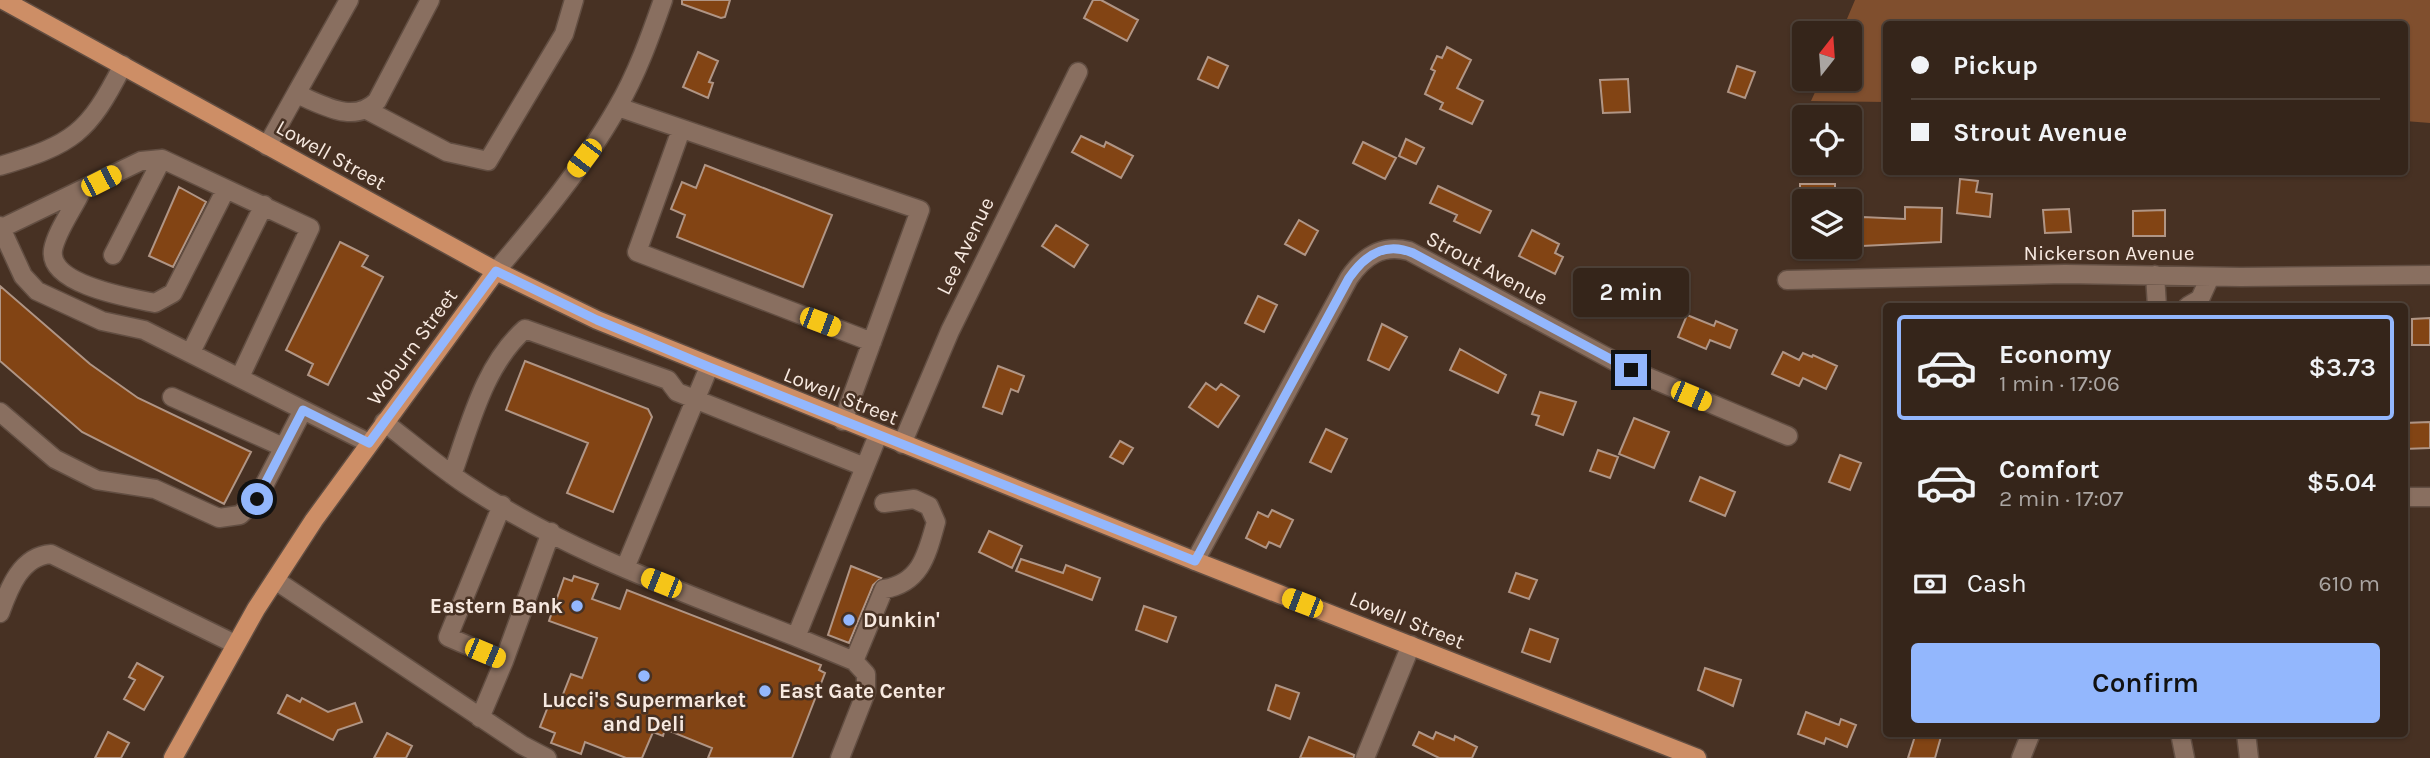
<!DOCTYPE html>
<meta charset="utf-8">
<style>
body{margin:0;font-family:Karla,sans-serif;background:#3d2d23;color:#f1f3f6;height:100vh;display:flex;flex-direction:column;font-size:26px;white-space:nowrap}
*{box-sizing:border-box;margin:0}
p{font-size:23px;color:#aaa5a2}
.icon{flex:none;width:38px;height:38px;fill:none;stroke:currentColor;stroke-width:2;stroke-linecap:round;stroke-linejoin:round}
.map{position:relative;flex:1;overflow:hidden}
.side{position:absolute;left:1883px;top:303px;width:525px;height:434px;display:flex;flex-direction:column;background:#35251a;border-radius:7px;box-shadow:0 2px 5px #0004,0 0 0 2px #4f4239}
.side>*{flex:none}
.hud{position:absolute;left:1883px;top:21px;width:525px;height:154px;border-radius:7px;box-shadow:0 2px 5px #0004,0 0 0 2px #4f4239;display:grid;align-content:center;height:154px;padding:0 28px;background:#35251a}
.needle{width:46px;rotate:17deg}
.fabs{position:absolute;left:1792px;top:21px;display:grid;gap:14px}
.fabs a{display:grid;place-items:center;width:70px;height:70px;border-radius:7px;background:#35251a;box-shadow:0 2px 5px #0004,0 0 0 2px #4f4239;font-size:35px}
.end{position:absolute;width:32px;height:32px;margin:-16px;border:9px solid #93b7fd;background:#111;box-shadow:0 0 0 4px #111}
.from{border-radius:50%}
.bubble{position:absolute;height:49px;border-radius:7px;background:#35251a;box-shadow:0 2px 5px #0004,0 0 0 2px #4f4239;font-size:23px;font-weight:600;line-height:49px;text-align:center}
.car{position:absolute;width:21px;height:42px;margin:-21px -10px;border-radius:9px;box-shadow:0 0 5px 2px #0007;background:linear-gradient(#f5c518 24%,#345 0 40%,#f5c518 0 76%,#345 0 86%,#f5c518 0)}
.hud b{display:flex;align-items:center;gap:24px;height:66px;font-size:26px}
.hud b+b{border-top:2px solid #4f4239}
.hud i{width:18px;height:18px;background:#f1f3f6}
ul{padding:12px 0 0;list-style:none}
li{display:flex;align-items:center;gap:21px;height:105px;margin:0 14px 10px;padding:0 14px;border:4px solid transparent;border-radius:7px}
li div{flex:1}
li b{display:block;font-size:26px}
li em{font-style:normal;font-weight:600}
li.selected{border-color:#93b7fd}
li>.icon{width:63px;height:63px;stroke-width:1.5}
.pay{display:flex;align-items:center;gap:18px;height:77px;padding:0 28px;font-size:26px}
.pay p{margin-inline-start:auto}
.cta{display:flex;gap:14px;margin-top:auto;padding:14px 28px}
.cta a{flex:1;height:80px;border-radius:7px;background:#93b7fd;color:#111;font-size:28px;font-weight:600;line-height:80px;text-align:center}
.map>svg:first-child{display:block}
.green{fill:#804f2e}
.building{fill:#824414;stroke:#b09585;stroke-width:2}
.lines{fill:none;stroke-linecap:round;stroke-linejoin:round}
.minor-casing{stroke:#624e42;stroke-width:21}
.major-casing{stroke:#624e42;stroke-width:21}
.minor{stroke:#896f60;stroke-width:18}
.major{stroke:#cd8e66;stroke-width:18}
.route{stroke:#93b7fd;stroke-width:9}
.poi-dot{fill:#93b7fd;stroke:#473123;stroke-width:2.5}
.labels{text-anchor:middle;stroke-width:5;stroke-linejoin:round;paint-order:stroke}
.street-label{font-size:21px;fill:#f7e9e0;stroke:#473123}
.poi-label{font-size:21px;font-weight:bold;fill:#f7e9e0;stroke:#473123;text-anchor:start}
</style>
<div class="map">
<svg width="2430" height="758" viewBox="0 0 2430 758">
<rect width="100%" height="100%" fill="#473123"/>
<path class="green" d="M1855,0H2430V123L2405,121L2404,24H1886V102L1811,101L1821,79H1850V33H1841Z"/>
<path class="building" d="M682,0H730L725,17L721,18L682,4Z
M1093,0H1101L1138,20L1127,41L1084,18Z
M1447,47L1471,60L1457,88L1483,101L1472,124L1440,109L1443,103L1425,94L1435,71L1431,69L1437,56L1442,58Z
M698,52L718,61L709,82L713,83L708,98L683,87Z
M1208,57L1228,66L1218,88L1198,79Z
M1737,66L1755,72L1745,98L1728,92Z
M1628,79L1630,112L1603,113L1600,80Z
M1081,136L1104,147L1106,142L1133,156L1121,178L1072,152Z
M1406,139L1424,148L1416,164L1399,156Z
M1363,142L1396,158L1385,179L1353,163Z
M705,165L832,215L803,287L677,237L685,215L671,209L682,182L696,188Z
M1960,179L1978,181L1976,192L1992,194L1990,217L1957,213Z
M1800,184H1835V201H1800Z
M1438,186L1491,211L1480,233L1454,221L1457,215L1430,203Z
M179,187L206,202L173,267L149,256Z
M1905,207L1942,208L1941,242L1862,246L1863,217L1905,219Z
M2069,209L2071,232L2045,233L2043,210Z
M2165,210V236H2133V211Z
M1299,220L1318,231L1305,255L1285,244Z
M1056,225L1088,245L1074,267L1042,246Z
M1532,230L1559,244L1555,253L1563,257L1555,274L1519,256Z
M340,242L368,256L362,266L383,277L328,385L308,375L313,364L286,350Z
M1596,279L1608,284L1610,280L1645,294L1637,314L1633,312L1631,317L1588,298Z
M0,286L90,364L138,398L251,452L224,504L82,432L0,361Z
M1258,296L1277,305L1264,332L1245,323Z
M1687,315L1714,326L1716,321L1737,330L1730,348L1710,340L1706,349L1678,337Z
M2430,318V345H2412V319Z
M1382,324L1407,337L1389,370L1368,360Z
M1460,349L1506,375L1498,393L1450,370Z
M1783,352L1799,360L1803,353L1812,357L1813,355L1837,366L1826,389L1803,378L1799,386L1772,374Z
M525,361L648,409L652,417L613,512L567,493L588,443L506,410Z
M998,366L1024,376L1018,392L1011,389L1002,414L983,407Z
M1206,383L1216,390L1221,384L1239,396L1218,427L1189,407Z
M1540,392L1576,402L1563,435L1536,425L1539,416L1532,414Z
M1634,418L1669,432L1654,468L1619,454Z
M2430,422V448L2404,449V423Z
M1326,429L1347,439L1331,472L1310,462Z
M1120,441L1133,448L1123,464L1110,457Z
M1598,450L1618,457L1610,478L1590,471Z
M1840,455L1861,463L1850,490L1829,482Z
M1700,477L1735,492L1725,516L1690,501Z
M1272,510L1293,520L1280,547L1269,542L1266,548L1246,538L1258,512L1268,517Z
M989,531L1022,546L1012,568L979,552Z
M1021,559L1063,573L1066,565L1100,578L1092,600L1016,571Z
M851,566L881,578L873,585L849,643L828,635Z
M1516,573L1537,580L1529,599L1509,592Z
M574,576L598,584L592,599L620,609L627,590L821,665L819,670L825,673L792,758H708L712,748L665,729L663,736L653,732L642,758H626L585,742L581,754L551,743L555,733L540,727L549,704L558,707L571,674L582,678L597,638L549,621L564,578L572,581Z
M1144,606L1176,617L1167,642L1136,630Z
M1530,629L1558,639L1550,662L1522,652Z
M137,663L163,677L144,710L124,699L135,680L129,677Z
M1705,668L1741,680L1733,706L1698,690Z
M1276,685L1299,693L1290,719L1268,710Z
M287,695L300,702L302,698L328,712L355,703L362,722L338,730L333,740L278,713Z
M1806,712L1839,725L1841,719L1856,725L1847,747L1826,738L1824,744L1798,734Z
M108,732L129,743L121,758H95Z
M1419,732L1433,739L1436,732L1454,740L1455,736L1477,747L1472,758H1439L1413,745Z
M387,733L412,746L406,758H374Z
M1916,733H1942L1935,758H1908Z
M1309,737L1354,755V758H1300Z"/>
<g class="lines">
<g class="minor-casing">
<path id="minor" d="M349,0L296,94C322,104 353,125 377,101L430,0
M618,107L920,210L843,421
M365,109L447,152L488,161L564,34L574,0
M681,130L637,252L872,342
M267,146L296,94
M0,166C73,144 88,134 123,65
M81,192C73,209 56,232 53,250C48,285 131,298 155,303L173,293L226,189
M0,226L23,276L37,291L102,321L144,330L369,443
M0,229L141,161L162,159L310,228L240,377
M113,255L162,159
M496,271C539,220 584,166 617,108C637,74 650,37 663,0
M2155,275L2157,306
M1787,280L2065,274L2241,277L2430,275
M2188,306L2200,299L2210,277
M191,352L264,205
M172,397L283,447
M0,412L55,459L97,480L155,489L219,518L240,515L257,499L303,410
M384,422C411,443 437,465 465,484C566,552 684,592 796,637L878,435
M902,444L950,331L1078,72
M452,475C470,425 484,365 525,329L668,380L677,392L865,467
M2404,497H2430
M502,505L448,637L504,661L551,532
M1195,561L1349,278C1364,256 1382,244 1409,251L1631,370L1788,436
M625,568L709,367
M275,580L522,745L547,758
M0,613C9,588 21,556 51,554L235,644
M796,637L854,661L866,674V692L840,758
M854,661L884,589C921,583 927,554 936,522L929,506L914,499L884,503
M480,718L504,661
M2180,733L2185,758
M2246,733L2249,758
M1365,758L1411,645
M2021,758L2031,733"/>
</g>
<g class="major-casing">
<path id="major" d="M3,0L496,271L597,320L1195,561L1697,758
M173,758L256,609L314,520L496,271"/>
</g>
<use href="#minor" class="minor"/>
<use href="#major" class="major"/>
</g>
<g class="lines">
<path class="route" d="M257,499L303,410L369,443L496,271L597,320L709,367L1195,561L1349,278C1365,255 1385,241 1413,253L1631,370"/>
</g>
<g class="poi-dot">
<circle cx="577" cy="606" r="7"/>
<circle cx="849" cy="620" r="7"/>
<circle cx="644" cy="676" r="7"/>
<circle cx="765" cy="691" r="7"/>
</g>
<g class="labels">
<g class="street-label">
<text transform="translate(331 155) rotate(29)" y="7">Lowell Street</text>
<text transform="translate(965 246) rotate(-64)" y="7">Lee Avenue</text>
<text x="2109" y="260">Nickerson Avenue</text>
<text transform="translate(1487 268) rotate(28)" y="7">Strout Avenue</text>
<text transform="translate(412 347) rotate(-54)" y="7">Woburn Street</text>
<text transform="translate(841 396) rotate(22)" y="7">Lowell Street</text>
<text transform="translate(1407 620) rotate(22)" y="7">Lowell Street</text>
</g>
<g class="poi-label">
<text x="563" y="613" text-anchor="end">Eastern Bank</text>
<text x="863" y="627">Dunkin'</text>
<text x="779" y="698">East Gate Center</text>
<text x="644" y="707" text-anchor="middle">Lucci's Supermarket<tspan x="644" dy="24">and Deli</tspan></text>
</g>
</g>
</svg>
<div class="fabs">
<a><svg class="needle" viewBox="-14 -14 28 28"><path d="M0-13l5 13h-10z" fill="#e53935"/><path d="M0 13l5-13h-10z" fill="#aaa5a2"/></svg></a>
<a><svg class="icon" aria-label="locate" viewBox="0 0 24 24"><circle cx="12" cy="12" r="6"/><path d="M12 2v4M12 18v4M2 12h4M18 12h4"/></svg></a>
<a><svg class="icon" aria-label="layers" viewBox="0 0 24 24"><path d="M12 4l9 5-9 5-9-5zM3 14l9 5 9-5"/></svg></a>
</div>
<i class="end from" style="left:257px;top:499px"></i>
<i class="end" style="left:1631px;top:370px"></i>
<div class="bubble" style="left:1573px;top:268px;width:116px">2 min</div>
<i class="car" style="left:584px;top:158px;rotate:217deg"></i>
<i class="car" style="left:101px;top:181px;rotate:63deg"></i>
<i class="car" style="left:820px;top:322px;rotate:111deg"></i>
<i class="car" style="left:1691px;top:396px;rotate:113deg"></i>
<i class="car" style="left:661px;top:583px;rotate:292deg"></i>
<i class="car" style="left:1302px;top:603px;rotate:291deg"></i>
<i class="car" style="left:485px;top:653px;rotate:113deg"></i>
<div class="hud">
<b><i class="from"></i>Pickup</b>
<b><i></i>Strout Avenue</b>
</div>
<section class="side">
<ul>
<li class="selected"><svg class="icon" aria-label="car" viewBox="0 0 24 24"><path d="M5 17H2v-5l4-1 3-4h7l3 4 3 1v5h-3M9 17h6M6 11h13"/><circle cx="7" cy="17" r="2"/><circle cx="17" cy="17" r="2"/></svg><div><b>Economy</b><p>1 min · 17:06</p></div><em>$3.73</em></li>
<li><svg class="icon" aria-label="car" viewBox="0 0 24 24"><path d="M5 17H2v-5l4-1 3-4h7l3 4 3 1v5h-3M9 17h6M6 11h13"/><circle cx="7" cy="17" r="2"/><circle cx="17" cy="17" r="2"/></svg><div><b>Comfort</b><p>2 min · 17:07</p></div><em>$5.04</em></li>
</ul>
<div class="pay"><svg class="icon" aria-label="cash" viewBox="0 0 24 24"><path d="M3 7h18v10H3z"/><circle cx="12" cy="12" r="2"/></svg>Cash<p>610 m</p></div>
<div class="cta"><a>Confirm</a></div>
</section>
</div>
